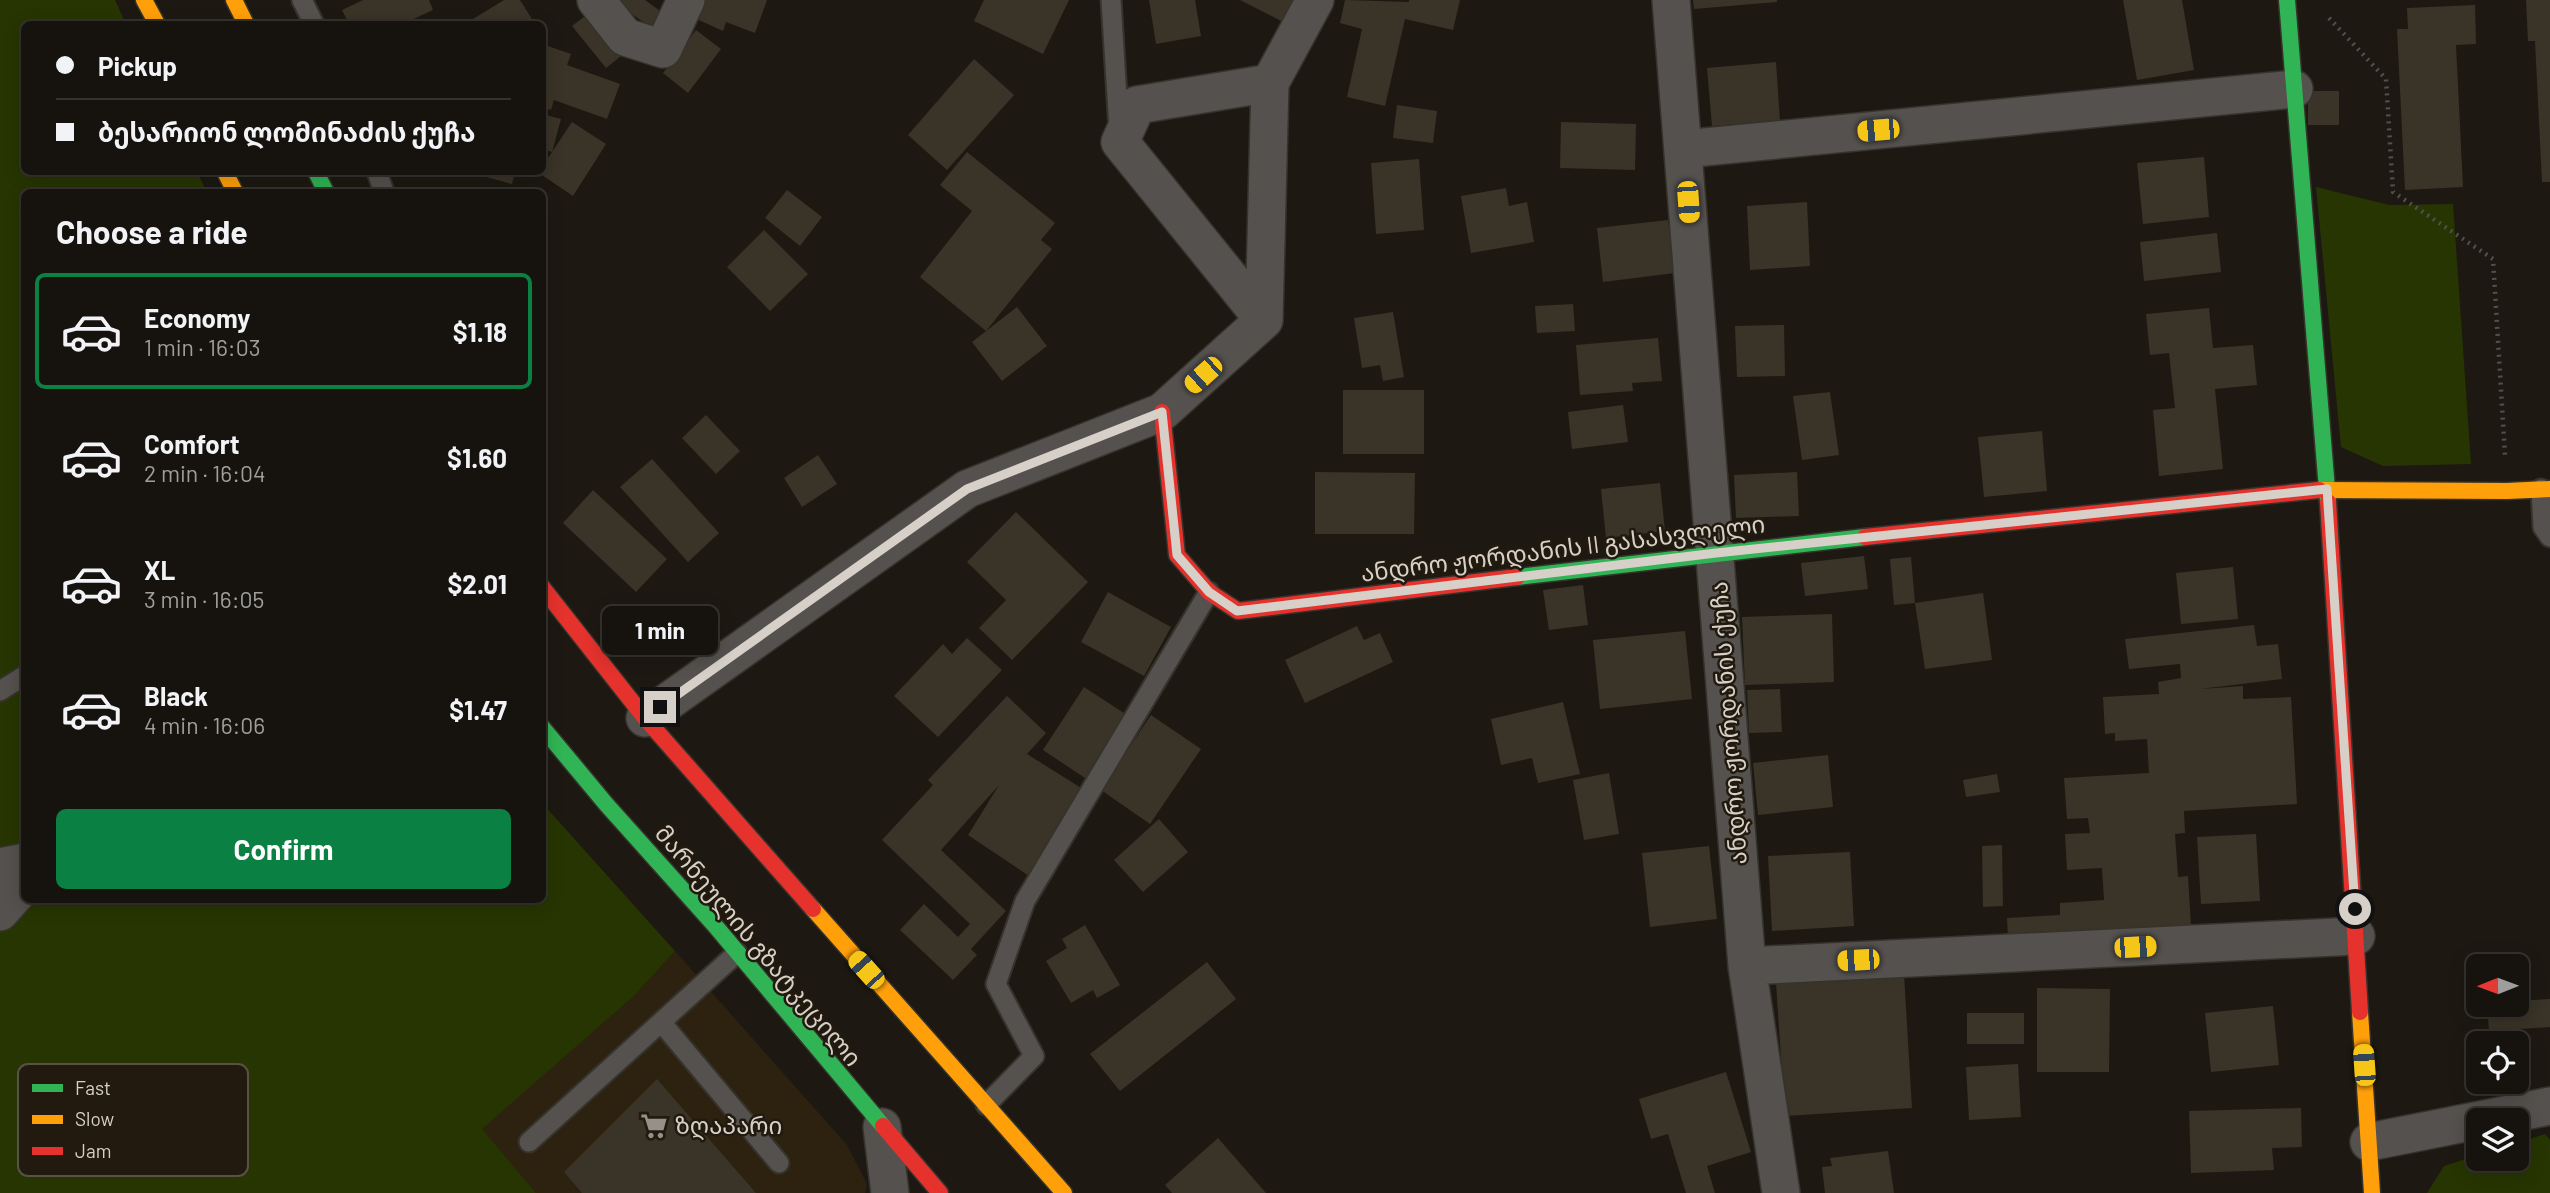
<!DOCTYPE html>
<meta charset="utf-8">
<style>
body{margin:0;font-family:Barlow,"Noto Sans Georgian",sans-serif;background:#23201c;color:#f1f3f6;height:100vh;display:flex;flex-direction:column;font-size:26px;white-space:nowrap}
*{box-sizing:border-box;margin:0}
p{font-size:23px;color:#9e9e9e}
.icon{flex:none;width:38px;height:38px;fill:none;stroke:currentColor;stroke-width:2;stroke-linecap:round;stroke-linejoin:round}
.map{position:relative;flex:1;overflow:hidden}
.drawer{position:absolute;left:21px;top:189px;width:525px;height:714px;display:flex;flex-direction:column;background:#16130e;border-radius:10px;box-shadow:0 4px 18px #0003,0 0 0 2px #35322e}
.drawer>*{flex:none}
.banner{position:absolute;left:21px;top:21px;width:525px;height:154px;border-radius:10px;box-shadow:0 4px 18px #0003,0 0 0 2px #35322e;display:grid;align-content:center;height:154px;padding:0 35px;background:#16130e}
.needle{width:46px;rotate:269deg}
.buttons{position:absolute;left:2466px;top:954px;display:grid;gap:14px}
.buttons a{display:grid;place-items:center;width:63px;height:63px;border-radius:10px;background:#16130e;box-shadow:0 4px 18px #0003,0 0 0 2px #35322e;font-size:35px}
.end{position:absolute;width:32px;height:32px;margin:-16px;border:9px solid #d6d0c8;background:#111;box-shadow:0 0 0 4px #111}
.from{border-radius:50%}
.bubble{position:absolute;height:49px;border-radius:10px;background:#16130e;box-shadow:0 4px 18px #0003,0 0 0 2px #35322e;font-size:23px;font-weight:700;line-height:49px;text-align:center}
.car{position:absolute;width:21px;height:42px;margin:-21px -10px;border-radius:9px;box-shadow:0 0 5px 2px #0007;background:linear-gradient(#f5c518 24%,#345 0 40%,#f5c518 0 76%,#345 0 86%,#f5c518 0)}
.banner b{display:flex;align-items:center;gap:24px;height:66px;font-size:26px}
.banner b+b{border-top:2px solid #35322e}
.banner i{width:18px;height:18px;background:#f1f3f6}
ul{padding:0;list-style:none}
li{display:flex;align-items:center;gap:21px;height:116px;margin:0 14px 10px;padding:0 21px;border:4px solid transparent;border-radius:10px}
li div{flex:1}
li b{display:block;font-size:26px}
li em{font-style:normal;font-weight:700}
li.on{border-color:#0b8043}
li>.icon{width:63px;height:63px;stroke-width:1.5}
h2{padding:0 35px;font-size:32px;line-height:84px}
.action{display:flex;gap:14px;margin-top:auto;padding:14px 35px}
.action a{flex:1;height:80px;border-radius:10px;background:#0b8043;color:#fff;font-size:28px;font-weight:700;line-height:80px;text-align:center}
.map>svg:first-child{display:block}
.built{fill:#2d2210}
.green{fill:#273502}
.building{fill:#3a3327}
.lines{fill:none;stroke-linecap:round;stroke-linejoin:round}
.lane-casing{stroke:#36332c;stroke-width:23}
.street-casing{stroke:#36332c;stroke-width:40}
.fast-casing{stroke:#36332c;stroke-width:19}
.slow-casing{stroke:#36332c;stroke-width:19}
.jam-casing{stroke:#36332c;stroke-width:19}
.path{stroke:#524f4c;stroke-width:4.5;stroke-dasharray:2 5;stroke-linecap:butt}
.lane{stroke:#54514f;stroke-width:19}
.street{stroke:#54514f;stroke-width:37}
.fast{stroke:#30b455;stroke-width:16}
.slow{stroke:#ff9f0a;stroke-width:16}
.jam{stroke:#e5322d;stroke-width:16}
.route{stroke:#d6d0c8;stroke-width:9}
.labels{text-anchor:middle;stroke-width:5;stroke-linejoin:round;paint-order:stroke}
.street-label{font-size:24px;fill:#d6d0c8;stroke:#221a0e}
.poi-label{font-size:24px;fill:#d6d0c8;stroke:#221a0e;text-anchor:start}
.key{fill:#221a0e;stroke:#585146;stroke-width:2}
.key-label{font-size:19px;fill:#d6d0c8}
</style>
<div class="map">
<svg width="2550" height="1193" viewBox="0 0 2550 1193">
<rect width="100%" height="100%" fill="#1d1912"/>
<path class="built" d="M675,951L847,1145L867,1184L865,1193H536L481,1129L634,996Z"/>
<path class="green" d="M0,0H115L126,24H24V172H197L207,192H24V900H542L543,804L675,951L634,996L482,1129L536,1193H0Z
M2316,187L2389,205L2453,204L2471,464L2383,466L2341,447Z
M2545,1134L2550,1140V1193H2427L2444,1166L2478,1155V1158H2516L2517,1143Z"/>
<path class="building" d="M363,0H429L433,10L403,24H349L342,10Z
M504,0H520L535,24H477L473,19Z
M612,0H645L667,16L656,31Z
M695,0H767L755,33L726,22L723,31L688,15Z
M984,0H1069L1043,54L974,21Z
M1149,0H1195L1201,36L1156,44Z
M1240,0H1294L1283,22Z
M1345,0L1409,2V0H1460L1453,30L1405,19L1385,106L1347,97L1362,29L1340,23Z
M1693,0H1777V2L1694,9Z
M2123,0H2182L2194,70L2137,80Z
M2526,0H2550V182H2542L2535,41H2528Z
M2475,5L2476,44L2456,45L2463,187L2405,190L2397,29H2408L2407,8Z
M593,10L626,52L606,68L572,26Z
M696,30L721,49L688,93L663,73Z
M542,44L571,54L567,65L620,84L607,119L554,100L551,110L542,107Z
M974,59L1014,95L947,170L908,135Z
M1776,62L1780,121L1712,126L1707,68Z
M2308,91H2339V125H2308Z
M1397,105L1437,111L1433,143L1393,138Z
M542,114L561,119L552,152L542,149Z
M572,122L606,144L573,196L539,173L542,172V167Z
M1561,122L1636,124L1635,170L1560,168Z
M967,152L1055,223L1041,240L1052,249L986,331L920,277L972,211L940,185Z
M2204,157L2209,217L2143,224L2137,163Z
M1419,159L1424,230L1376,234L1371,163Z
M468,172H515L512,184Z
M1506,188L1509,206L1527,202L1534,242L1471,253L1461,196Z
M787,190L822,217L800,246L765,218Z
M1807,202L1810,266L1750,270L1747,206Z
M1668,220L1675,273L1603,282L1597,228Z
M764,230L808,274L770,311L727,267Z
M2217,233L2221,272L2144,281L2140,242Z
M1573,304L1575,331L1537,333L1535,306Z
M1017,307L1047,346L1002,381L972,342Z
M2209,308L2213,348L2253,345L2257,385L2215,389L2223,469L2159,476L2153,410L2175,408L2169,353L2150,355L2146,314Z
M1393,312L1404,377L1383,381L1380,365L1362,368L1354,318Z
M1784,325L1785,376L1737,377L1735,326Z
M1658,338L1662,381L1632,383L1633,391L1580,395L1576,345Z
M1343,390H1424V454H1343Z
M1830,392L1839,455L1802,460L1793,396Z
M1623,405L1628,442L1572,449L1568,412Z
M706,415L740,451L716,474L682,438Z
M2042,431L2047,491L1984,497L1978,437Z
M818,455L837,484L802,507L784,478Z
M652,459L719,533L688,562L620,487Z
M1315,472L1415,473L1414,534H1315Z
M1797,472L1799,516L1736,518L1734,475Z
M1660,483L1665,531L1606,538L1601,489Z
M593,490L667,559L636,592L563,523Z
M1016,512L1088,582L1012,660L979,628L1006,600L967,562Z
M1864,556L1868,589L1805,596L1801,563Z
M1911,557L1915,603L1983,593L1992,660L1925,669L1915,603L1894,605L1890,559Z
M2233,567L2238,619L2181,624L2176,573Z
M1583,585L1588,625L1549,630L1543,590Z
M1108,592L1171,627L1144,676L1081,642Z
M1832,614L1834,682L1745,685L1742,617Z
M2254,625L2257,646L2278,644L2282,679L2200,689L2243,686V699L2291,697L2297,804L2184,811L2185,833L2175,834L2178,877L2188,876L2191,927L2008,938L2007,918L2060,915V903L2104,900L2102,868L2067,870L2065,834L2090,833L2088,818L2067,819L2064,778L2149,773L2147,739L2115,741V733L2105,734L2103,697L2159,694L2158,682L2181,678L2180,664L2129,669L2125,639Z
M1357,626L1364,640L1380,633L1393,662L1305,703L1285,660Z
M1685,631L1692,699L1600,709L1593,640Z
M967,638L1002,670L938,737L894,696L943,644L952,654Z
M1084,687L1130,717L1088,780L1043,750Z
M1780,689L1782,732L1749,733L1747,690Z
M1007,696L1046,733L1027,754L1086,791L1029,876L968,835L999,785L941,850L1006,911L971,949L977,955L953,980L900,930L924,904L958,937L970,924L882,840L933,785L928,780Z
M1563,702L1580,774L1538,783L1532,758L1501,765L1491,719Z
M1151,715L1201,749L1150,824L1101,790Z
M1828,755L1833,807L1758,815L1753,763Z
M1609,773L1619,834L1584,840L1573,780Z
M1997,774L2000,792L1966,797L1963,780Z
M1159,819L1188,852L1143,892L1114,860Z
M2256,834L2260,901L2201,904L2197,837Z
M2002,845L2003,906L1983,907L1982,846Z
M1709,846L1717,919L1650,927L1642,853Z
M1850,852L1854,926L1772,931L1768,856Z
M1085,925L1120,985L1097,998L1093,990L1071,1003L1046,961L1067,948L1062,939Z
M1207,962L1236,999L1120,1091L1090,1054Z
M1904,974L1912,1108L1785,1116L1776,983Z
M2037,988L2110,989L2109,1072H2037Z
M2550,999V1027L2489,1031L2487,1004H2516V1001Z
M2273,1006L2279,1065L2211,1072L2205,1013Z
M1967,1013H2024V1044H1967Z
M2018,1064L2021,1117L1969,1120L1966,1067Z
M1726,1072L1751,1152L1707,1166L1715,1193H1686L1668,1134L1651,1139L1639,1099Z
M657,1079L756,1193H582L564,1172Z
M2301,1108L2302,1147L2272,1148L2274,1170L2191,1173L2189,1111Z
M1218,1138L1266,1193H1172L1165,1185Z
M1888,1151L1894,1193H1825L1822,1167L1832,1166L1830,1158Z"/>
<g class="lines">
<g class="lane-casing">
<path id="lane" d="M302,0L314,24
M1111,0L1119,130
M377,172L384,192
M2541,489L2543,527L2550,537
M0,691L24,676
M661,1022L779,1163
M986,1105L1034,1056L996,984L1025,901L1209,592
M529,1142L737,953"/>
</g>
<g class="street-casing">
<path id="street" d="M596,0L625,37L663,49L686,0
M1671,0L1747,966L1781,1193
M1684,149L2294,89
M1264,320L1120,142L1137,105L1270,83
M645,718L967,489L1162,412L1264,320L1270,83L1315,0
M0,867L24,862
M0,912L24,885
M1747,966L2356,936
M882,1127L890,1193
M2369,1142L2550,1106"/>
</g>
<g class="fast-casing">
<path id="fast" d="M2287,0L2328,502
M316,172L326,192
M1517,577L1865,537
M542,727L606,804L717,928L883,1126"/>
</g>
<g class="slow-casing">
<path id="slow" d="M144,0L157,24
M234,0L246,24
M225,172L235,192
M2319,490L2507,491L2550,489
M813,909L1064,1193
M2360,1012L2372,1193"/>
</g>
<g class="jam-casing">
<path id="jam" d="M1162,412L1177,555L1209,592L1238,611L1517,577
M2328,502L2360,1012
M1865,537L2319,490
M542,587L645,718L813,909
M883,1126L940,1193"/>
</g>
<path class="path" d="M2329,18L2386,79L2393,192L2493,259L2505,455"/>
<use href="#lane" class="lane"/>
<use href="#street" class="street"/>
<use href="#fast" class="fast"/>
<use href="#slow" class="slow"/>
<use href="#jam" class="jam"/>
</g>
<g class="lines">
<path class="route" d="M660,707L967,489L1162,412L1177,555L1209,592L1237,611L1716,553L2327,489L2355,909"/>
</g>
<defs>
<g id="supermarket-bare" transform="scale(2.1)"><path d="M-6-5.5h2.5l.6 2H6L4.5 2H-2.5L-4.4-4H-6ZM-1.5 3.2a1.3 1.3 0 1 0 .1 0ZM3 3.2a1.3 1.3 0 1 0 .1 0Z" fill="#959088" stroke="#221a0e" stroke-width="2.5" paint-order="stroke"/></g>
</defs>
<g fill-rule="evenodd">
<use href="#supermarket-bare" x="654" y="1126"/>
</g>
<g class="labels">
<g class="street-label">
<text transform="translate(1563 549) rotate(-7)" y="8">ანდრო ჟორდანის II გასასვლელი</text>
<text transform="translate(1729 723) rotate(-94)" y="8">ანდრო ჟორდანის ქუჩა</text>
<text transform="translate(758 946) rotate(50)" y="8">მარნეულის გზატკეცილი</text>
</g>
<g class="poi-label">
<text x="675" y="1134">ზღაპარი</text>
</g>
</g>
<rect x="18" y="1064" width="230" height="112" rx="10" class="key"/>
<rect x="32" y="1084" width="31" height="8" fill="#30b455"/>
<rect x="32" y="1115" width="31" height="9" fill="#ff9f0a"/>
<rect x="32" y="1147" width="31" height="8" fill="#e5322d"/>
<g class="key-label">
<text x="75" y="1095">Fast</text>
<text x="75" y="1126">Slow</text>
<text x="75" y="1158">Jam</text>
</g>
</svg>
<div class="buttons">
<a><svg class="needle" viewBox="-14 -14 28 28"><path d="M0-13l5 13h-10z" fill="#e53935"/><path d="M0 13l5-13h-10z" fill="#9e9e9e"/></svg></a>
<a><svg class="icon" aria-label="locate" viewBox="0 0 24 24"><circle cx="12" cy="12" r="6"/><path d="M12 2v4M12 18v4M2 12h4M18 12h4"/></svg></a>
<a><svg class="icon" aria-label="layers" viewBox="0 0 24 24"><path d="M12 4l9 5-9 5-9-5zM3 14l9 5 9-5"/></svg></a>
</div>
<i class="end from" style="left:2355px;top:909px"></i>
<i class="end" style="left:660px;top:707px"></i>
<div class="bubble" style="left:602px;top:606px;width:116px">1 min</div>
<i class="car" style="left:1878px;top:130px;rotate:265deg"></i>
<i class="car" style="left:1688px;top:202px;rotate:176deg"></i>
<i class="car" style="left:1203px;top:375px;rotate:228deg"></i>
<i class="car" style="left:2135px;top:947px;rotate:87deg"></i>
<i class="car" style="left:1858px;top:960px;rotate:267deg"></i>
<i class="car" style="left:866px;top:970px;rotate:318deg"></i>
<i class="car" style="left:2364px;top:1065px;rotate:356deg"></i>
<div class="banner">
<b><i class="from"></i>Pickup</b>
<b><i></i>ბესარიონ ლომინაძის ქუჩა</b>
</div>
<section class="drawer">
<h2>Choose a ride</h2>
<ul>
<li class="on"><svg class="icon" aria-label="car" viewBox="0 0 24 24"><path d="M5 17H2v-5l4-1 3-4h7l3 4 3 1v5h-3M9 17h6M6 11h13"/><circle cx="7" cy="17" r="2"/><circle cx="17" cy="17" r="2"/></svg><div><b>Economy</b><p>1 min · 16:03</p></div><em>$1.18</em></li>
<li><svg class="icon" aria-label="car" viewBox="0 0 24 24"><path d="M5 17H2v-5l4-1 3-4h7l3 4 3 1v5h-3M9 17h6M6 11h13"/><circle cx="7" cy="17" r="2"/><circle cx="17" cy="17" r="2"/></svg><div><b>Comfort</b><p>2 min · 16:04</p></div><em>$1.60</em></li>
<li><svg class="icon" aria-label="car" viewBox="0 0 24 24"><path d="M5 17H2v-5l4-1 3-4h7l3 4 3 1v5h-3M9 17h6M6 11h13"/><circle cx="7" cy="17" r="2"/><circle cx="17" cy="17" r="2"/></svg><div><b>XL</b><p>3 min · 16:05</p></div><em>$2.01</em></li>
<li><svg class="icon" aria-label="car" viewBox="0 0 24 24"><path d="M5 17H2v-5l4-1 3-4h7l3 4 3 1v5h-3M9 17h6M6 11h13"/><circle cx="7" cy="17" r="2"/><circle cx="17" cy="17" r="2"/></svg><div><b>Black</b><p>4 min · 16:06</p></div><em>$1.47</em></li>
</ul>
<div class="action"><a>Confirm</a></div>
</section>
</div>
